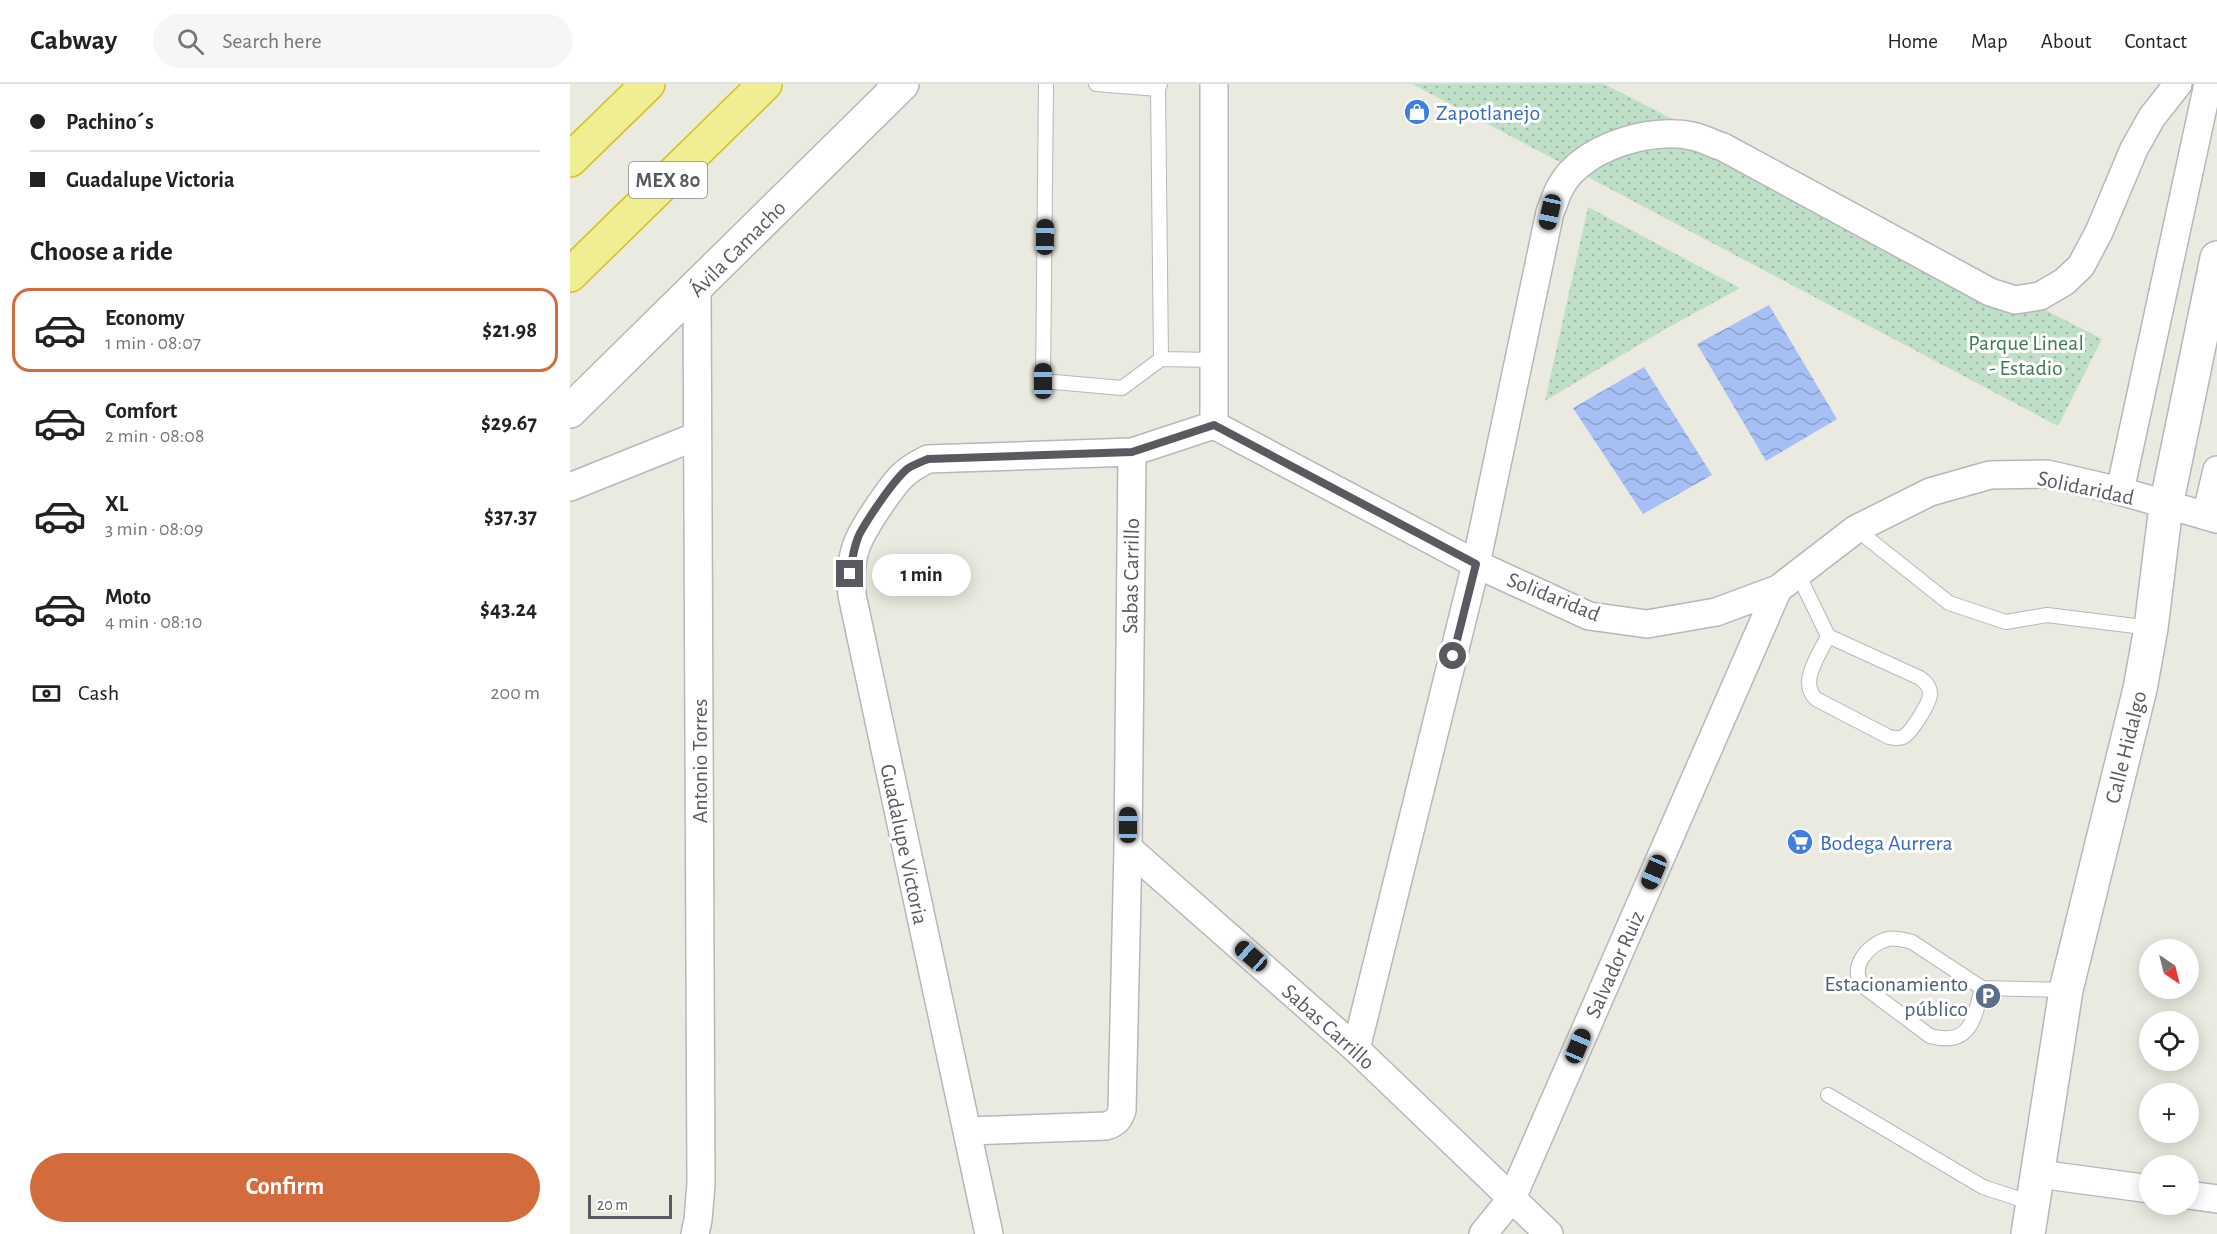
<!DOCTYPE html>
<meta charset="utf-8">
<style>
body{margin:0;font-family:"Alegreya Sans",sans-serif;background:#f6f6f6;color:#222;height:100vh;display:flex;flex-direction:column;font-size:22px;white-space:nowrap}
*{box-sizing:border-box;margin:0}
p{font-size:20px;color:#767676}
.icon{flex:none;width:33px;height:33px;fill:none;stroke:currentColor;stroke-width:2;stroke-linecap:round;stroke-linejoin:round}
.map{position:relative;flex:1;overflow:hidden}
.details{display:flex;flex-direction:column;background:#fff;width:570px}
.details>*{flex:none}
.hud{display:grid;align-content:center;height:132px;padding:0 30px;background:#fff}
.needle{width:39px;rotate:145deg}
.buttons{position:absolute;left:1569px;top:855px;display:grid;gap:12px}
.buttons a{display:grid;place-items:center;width:60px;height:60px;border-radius:50%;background:#fff;box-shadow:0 3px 15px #0003;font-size:30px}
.scale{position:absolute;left:18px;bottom:15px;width:84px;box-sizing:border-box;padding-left:6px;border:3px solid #595a60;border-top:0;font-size:16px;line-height:21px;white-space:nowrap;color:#595a60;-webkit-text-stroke:4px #fff;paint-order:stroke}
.end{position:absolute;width:27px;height:27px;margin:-14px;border:8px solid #595a60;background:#fff;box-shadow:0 0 0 3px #fff}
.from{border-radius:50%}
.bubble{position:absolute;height:42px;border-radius:21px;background:#fff;box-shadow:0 3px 15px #0003;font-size:20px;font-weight:700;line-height:42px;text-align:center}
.car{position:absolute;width:18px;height:36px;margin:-18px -9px;border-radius:8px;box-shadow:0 0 4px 2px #0007;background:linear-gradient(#222 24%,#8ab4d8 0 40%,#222 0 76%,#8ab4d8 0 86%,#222 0)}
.hud b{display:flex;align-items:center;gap:21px;height:57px;font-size:22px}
.hud b+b{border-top:2px solid #e0e0e0}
.hud i{width:15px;height:15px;background:#222}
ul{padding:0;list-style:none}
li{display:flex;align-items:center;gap:18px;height:84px;margin:0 12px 9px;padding:0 18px;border:3px solid transparent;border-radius:18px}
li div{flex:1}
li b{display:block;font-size:22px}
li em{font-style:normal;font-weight:700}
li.on{border-color:#d46b3c}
li>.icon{width:54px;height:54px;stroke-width:1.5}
h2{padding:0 30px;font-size:27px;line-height:72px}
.pay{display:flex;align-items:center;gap:15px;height:66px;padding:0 30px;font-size:22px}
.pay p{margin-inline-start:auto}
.cta{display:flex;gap:12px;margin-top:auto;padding:12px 30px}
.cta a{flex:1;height:69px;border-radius:36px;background:#d46b3c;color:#fff;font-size:24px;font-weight:700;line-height:69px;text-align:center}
header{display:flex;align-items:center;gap:36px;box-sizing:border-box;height:84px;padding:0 30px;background:#fff;border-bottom:2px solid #e0e0e0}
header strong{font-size:28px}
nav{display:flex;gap:33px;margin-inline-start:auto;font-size:21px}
.search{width:420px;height:54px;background:#f6f6f6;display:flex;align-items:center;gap:15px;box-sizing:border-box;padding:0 21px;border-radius:33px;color:#767676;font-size:22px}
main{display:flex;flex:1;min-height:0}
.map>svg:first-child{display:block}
.grass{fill:url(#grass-dots)}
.water{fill:url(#water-waves)}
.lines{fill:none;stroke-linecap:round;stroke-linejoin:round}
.lane-casing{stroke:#b6b7bc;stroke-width:16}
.street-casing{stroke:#b6b7bc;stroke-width:30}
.secondary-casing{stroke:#b6b7be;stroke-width:36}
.highway-casing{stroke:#d2c219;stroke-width:36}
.lane{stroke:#fff;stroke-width:14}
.street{stroke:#fff;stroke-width:27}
.secondary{stroke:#fff;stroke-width:33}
.highway{stroke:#f0ee92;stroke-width:33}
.route{stroke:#595a60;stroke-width:8}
.labels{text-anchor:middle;stroke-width:6;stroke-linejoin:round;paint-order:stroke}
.shield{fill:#fff;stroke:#8b8c90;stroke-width:1.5}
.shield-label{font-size:21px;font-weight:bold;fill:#595a60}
.shop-label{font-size:22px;fill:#366cbe;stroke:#fff;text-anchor:start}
.street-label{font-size:22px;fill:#595a60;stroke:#fff}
.park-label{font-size:22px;fill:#3c7b4e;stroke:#fff}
.service-label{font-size:22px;fill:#4e5e75;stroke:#fff;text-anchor:end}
</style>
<header>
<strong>Cabway</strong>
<div class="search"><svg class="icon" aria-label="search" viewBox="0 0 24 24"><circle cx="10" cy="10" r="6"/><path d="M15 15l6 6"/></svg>Search here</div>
<nav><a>Home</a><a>Map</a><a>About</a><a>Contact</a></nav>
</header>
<main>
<section class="details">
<div class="hud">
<b><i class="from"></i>Pachino´s</b>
<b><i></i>Guadalupe Victoria</b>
</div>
<h2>Choose a ride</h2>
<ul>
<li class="on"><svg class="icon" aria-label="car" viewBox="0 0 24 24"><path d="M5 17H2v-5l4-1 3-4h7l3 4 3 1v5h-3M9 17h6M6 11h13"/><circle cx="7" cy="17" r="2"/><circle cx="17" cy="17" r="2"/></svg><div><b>Economy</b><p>1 min · 08:07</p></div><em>$21.98</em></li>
<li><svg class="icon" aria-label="car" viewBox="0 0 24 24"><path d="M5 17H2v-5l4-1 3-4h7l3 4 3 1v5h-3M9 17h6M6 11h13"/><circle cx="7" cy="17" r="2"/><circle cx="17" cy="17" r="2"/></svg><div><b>Comfort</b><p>2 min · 08:08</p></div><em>$29.67</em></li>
<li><svg class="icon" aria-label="car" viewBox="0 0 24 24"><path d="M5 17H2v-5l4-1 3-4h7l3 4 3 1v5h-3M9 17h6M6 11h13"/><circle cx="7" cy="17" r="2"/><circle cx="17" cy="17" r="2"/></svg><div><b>XL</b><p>3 min · 08:09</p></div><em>$37.37</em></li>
<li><svg class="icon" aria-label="car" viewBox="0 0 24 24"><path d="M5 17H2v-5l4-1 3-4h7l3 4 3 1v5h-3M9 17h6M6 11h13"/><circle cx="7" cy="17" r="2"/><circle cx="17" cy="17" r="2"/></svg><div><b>Moto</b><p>4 min · 08:10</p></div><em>$43.24</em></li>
</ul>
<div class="pay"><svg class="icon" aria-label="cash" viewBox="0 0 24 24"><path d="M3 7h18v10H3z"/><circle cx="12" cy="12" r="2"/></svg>Cash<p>200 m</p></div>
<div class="cta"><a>Confirm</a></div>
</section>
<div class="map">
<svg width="1647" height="1150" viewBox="0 0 1647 1150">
<defs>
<pattern id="grass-dots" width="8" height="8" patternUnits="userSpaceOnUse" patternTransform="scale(1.5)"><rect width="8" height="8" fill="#bfe0c7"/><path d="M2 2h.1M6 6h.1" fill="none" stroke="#9eb9a5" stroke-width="1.8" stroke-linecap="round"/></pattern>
<pattern id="water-waves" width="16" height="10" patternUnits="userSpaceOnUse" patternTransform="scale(1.5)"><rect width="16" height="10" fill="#a6c0f5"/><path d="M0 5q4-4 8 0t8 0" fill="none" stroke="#8a9fca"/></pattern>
</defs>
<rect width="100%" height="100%" fill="#eaeae0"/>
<path class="grass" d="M842,0H1034L1532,255L1488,342Z
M1018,123L1170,204L1092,247L975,317Z"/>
<path class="water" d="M1199,221L1267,335L1196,377L1127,260Z
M1074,283L1142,391L1073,430L1003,324Z"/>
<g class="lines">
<g class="lane-casing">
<path id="lane" d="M476,0L473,297L552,304L591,275L588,5L590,0
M526,0L588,5
M591,275L644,276
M1286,445L1379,519L1436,538L1477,531L1581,544
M1228,490L1258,552L1350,594C1355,598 1360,602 1360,610C1360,619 1341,649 1333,653C1328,655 1324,654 1319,653L1246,615C1228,598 1250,570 1258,552
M1412,904C1404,935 1401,963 1360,952L1293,902C1278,884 1298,860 1318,855C1327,853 1334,856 1342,858L1412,904L1496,906
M1258,1011L1413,1103L1462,1119"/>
</g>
<g class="street-casing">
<path id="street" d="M644,0V341
M562,368L558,764L786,965L979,1150
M0,403L127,352
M1550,407L1638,0
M1636,432L1647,386
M786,965L906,480L980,128C984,120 986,110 991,102C1012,63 1081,43 1122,52C1133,54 1143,60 1153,63L1420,208L1445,216L1470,212L1494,198L1511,182L1529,148L1564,65L1582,33L1608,0
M397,1047L536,1042C545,1039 549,1036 552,1026L558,764
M1469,1090L1580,1105
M1618,1111L1647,1115
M125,1150L128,1136L131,1100L127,204
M419,1150L282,511C278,469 288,453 311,419C327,396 333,387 358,375L562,368L644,341L906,480L1019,532L1077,540L1146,528L1208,505L1286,445L1360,408L1420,391L1477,390L1550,407L1647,435
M913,1150L942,1114L1208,505"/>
</g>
<g class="secondary-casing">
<path id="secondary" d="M0,327L332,0
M1458,1150L1496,906L1570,605L1581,544L1596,422L1647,174"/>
</g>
<g class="highway-casing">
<path id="highway" d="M0,76L78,0
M0,191L195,0"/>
</g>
<use href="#lane" class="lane"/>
<use href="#street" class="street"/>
<use href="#secondary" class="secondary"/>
<use href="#highway" class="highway"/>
</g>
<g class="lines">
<path class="route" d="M280,490C282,476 284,461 290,449C299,433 323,397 337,385C343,381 351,378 358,375L562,368L644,341L906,480L883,572"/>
</g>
<defs>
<g id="shop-disc" transform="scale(1.35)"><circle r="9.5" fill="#3f7fe0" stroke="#fff"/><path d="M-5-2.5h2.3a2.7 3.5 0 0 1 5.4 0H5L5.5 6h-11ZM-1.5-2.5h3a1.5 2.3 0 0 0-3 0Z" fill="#fff"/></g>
<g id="supermarket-disc" transform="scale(1.35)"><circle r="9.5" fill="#3f7fe0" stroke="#fff"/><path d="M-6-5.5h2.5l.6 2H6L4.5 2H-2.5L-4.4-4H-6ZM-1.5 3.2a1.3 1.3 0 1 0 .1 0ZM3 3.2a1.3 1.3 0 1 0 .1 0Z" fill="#fff"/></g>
<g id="parking-disc" transform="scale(1.35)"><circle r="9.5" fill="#5c6f8a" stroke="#fff"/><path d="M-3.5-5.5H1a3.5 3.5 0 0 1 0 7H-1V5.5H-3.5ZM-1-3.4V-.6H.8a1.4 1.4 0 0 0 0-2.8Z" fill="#fff"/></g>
</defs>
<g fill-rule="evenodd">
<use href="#shop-disc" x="847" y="28"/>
<use href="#supermarket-disc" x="1230" y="758"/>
<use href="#parking-disc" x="1418" y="912"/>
</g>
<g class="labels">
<rect class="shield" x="59" y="78" width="78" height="36" rx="4.5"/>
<g class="shield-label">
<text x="98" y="103">MEX 80</text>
</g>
<g class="shop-label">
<text x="866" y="36">Zapotlanejo</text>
<text x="1250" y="766">Bodega Aurrera</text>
</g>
<g class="street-label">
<text transform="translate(167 164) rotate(-45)" y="8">Ávila Camacho</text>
<text transform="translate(1516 403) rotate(12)" y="8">Solidaridad</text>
<text transform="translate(560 492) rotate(-89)" y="8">Sabas Carrillo</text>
<text transform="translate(984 512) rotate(22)" y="8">Solidaridad</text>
<text transform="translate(1555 663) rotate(-76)" y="8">Calle Hidalgo</text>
<text transform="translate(129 677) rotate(-90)" y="8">Antonio Torres</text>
<text transform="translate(335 760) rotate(78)" y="8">Guadalupe Victoria</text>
<text transform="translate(1044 880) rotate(-66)" y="8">Salvador Ruiz</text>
<text transform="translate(759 942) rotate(42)" y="8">Sabas Carrillo</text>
</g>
<g class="park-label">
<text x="1456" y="266">Parque Lineal<tspan x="1456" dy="25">- Estadio</tspan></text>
</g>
<g class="service-label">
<text x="1398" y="907">Estacionamiento<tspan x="1398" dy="25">público</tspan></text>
</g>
</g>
</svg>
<div class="buttons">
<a><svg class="needle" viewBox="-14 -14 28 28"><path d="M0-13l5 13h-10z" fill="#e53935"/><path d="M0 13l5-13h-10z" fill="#767676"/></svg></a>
<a><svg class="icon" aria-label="locate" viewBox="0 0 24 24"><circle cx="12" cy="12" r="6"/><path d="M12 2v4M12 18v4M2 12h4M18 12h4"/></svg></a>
<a>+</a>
<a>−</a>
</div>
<div class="scale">20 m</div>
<i class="end from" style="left:883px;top:572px"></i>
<i class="end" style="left:280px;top:490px"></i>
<div class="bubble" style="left:302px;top:470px;width:99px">1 min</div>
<i class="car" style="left:980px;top:128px;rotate:192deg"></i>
<i class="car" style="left:475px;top:153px;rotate:1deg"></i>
<i class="car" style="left:473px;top:297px;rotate:0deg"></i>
<i class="car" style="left:558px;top:741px;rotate:0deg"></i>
<i class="car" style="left:1084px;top:788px;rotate:203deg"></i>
<i class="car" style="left:681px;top:872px;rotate:311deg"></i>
<i class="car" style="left:1008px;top:962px;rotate:23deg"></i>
</div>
</main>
